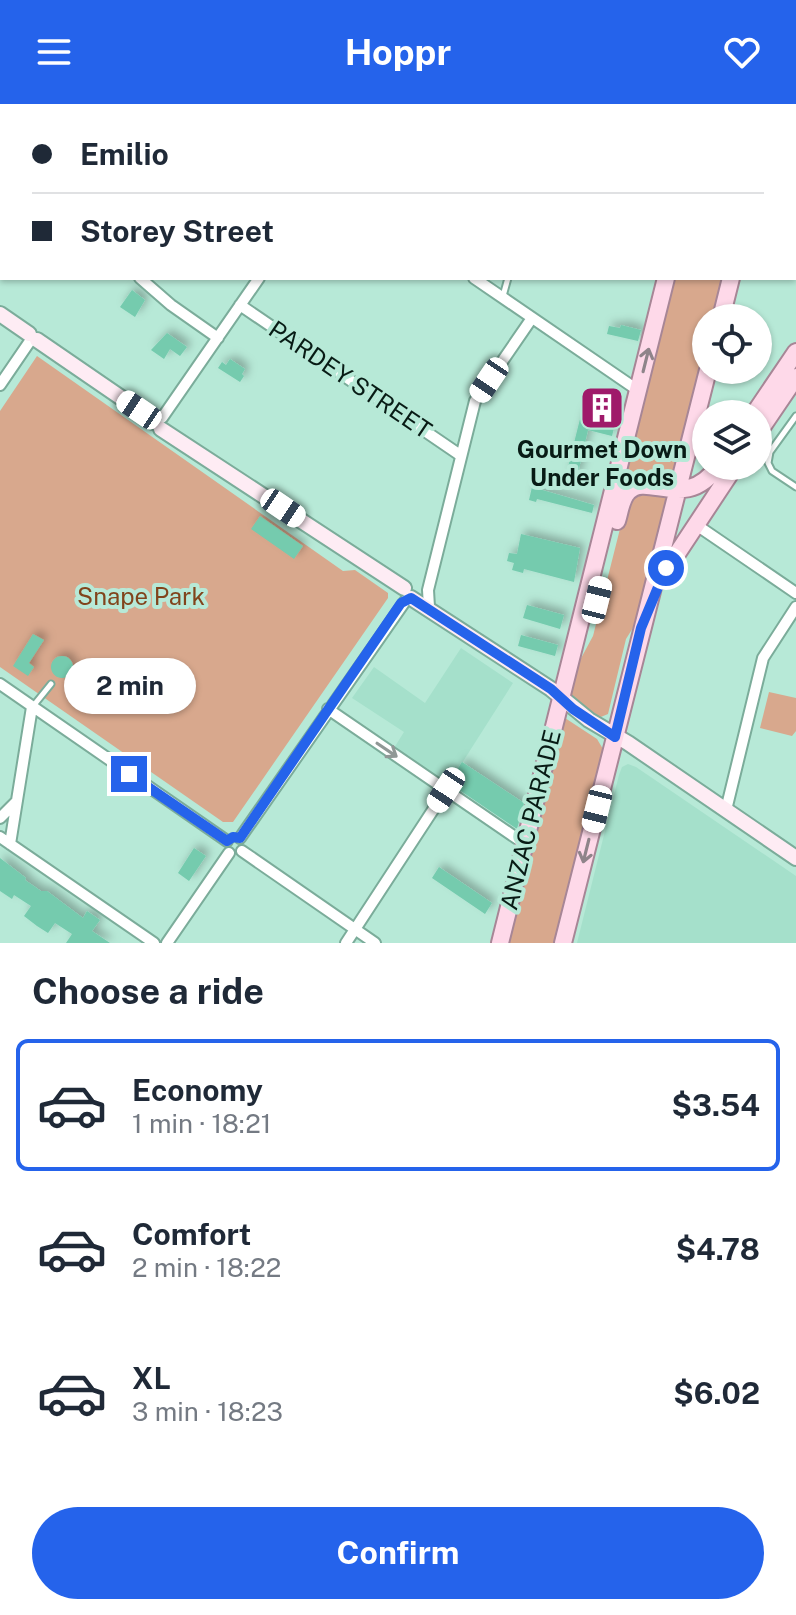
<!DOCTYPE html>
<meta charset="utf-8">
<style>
body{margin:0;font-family:"Public Sans",sans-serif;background:#f2f2f3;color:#1f2937;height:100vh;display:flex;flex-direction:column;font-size:30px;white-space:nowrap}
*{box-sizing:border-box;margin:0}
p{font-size:26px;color:#747a83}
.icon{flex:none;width:44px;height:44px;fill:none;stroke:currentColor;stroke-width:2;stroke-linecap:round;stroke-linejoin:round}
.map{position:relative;height:839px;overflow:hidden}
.sheet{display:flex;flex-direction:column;background:#fff;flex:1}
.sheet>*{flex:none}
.hud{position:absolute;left:0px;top:0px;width:796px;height:176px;box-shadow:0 2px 6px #0004;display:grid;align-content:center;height:176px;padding:0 32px;background:#fff}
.tools{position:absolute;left:692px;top:200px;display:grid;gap:16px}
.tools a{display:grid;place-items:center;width:80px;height:80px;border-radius:50%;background:#fff;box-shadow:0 2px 6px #0004;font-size:40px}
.end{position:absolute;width:36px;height:36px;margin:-18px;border:10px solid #2563eb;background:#fff;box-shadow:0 0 0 4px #fff}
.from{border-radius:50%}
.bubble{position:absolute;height:56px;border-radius:28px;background:#fff;box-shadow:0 2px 6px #0004;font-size:26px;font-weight:700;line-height:56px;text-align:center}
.car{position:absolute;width:24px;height:48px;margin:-24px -12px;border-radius:10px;box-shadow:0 0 6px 2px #0007;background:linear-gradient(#fff 24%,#345 0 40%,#fff 0 76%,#345 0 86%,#fff 0)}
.hud b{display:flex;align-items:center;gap:28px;height:76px;font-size:30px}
.hud b+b{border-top:2px solid #e0e1e3}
.hud i{width:20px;height:20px;background:#1f2937}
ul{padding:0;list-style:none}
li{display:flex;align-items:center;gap:24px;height:132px;margin:0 16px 12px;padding:0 16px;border:4px solid transparent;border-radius:12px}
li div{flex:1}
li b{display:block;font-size:30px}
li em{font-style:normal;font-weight:700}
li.on{border-color:#2563eb}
li>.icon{width:72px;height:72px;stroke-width:1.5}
h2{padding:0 32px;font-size:36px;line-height:96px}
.button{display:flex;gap:16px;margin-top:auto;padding:16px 32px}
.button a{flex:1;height:92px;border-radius:48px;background:#2563eb;color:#fff;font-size:32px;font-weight:700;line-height:92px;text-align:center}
header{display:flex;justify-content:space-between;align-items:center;height:104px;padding:0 32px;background:#2563eb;color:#fff;font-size:36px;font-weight:700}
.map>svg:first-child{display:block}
.built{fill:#a5e0cb}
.green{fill:#d8a88d}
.building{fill:#74cbae;filter:url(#shadow)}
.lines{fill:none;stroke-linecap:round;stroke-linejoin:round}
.lane-casing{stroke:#7bac9a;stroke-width:9}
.street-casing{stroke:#7bac9a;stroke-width:14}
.secondary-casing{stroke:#7bac9a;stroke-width:18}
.primary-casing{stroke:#a78696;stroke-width:20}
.lane{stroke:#fff;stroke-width:5}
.street{stroke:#fff;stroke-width:10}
.secondary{stroke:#feecf4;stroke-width:14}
.primary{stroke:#fed9e9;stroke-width:16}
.oneway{stroke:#8f848a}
.oneway2{stroke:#909896}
.route{stroke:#2563eb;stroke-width:10}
.labels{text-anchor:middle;stroke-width:8;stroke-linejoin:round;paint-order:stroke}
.street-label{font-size:24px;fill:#081b15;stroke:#b7e9d7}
.poi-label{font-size:24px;font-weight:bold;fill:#081b15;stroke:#b7e9d7}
.park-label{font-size:24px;fill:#81441c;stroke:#b7e9d7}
</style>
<header><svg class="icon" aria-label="menu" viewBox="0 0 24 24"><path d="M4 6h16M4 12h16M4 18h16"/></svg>Hoppr<svg class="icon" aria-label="heart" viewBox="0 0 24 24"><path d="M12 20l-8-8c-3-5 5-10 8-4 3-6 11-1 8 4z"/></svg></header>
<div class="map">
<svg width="796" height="839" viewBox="0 0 796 839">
<defs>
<filter id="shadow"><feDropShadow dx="4.5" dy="-4.5" stdDeviation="4" flood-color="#0004"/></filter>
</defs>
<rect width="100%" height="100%" fill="#b7e9d7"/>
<path class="built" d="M461,544L513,579L448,681L394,644L404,628L352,594L374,563L425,599Z
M628,660L636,663L796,772V839H577L619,671L622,663Z"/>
<path class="green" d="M673,174H725L715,214H706V252L671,379L626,368Z
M37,252L343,467L355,466L388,489V494L233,718H223L0,563V307Z
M637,388L665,391L667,396L636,519L626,535L608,610L596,615L573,600L570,591L579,558L593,532L625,405Z
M769,588L796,594V627L792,632L760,624Z
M565,614L597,635L603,645L554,839H509Z"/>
<path class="building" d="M132,186L145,196L135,213L120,203Z
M621,221L641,226L638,237L607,230L609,222L620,224Z
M167,229L187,243L180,252L170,245L164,255L151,246Z
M230,255L245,265L242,270L244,272L240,278L218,264L222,258L226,261Z
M590,293L618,301L614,315L616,316L612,332L588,326L577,373L566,371L582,307L586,308Z
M532,383L594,401L592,409L537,395L536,398L529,396Z
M260,412L303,442L294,455L251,425Z
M521,430L580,444L574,478L524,465L523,469L512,466L514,459L507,457L509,449L517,450Z
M527,501L564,511L560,525L523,514Z
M33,530L44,536L29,559L34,563L28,572L13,562Z
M521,531L558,541L555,552L518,542Z
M51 563a11 11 0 1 1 22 0a11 11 0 1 1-22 0Z
M462,658L524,699L517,725L449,679Z
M194,744L206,752L189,777L178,769Z
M0,754L26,774L25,776L41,787H47L83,814L87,807L100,816L92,827L110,839H66L72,830L55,819L48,829L37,822L24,812L31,802L14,791L12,795L0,787Z
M439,763L492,799L485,810L432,774Z"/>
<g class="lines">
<g class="lane-casing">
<path id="lane" d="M332,0L336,2
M503,192L508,174
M796,312L770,348L768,359L772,367L796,383
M34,601L51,580"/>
</g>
<g class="street-casing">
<path id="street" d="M142,0L143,2
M440,0L444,2
M67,2L70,0
M349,2L350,0
M0,11L2,14
M140,174L171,201L218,234
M474,174L639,287
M240,201L460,351
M0,281L30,237
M162,314L259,174
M695,420L796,489
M429,503L428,486L475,297L532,214
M0,580L227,737
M328,605L525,740
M726,706L763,554L796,503
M0,714L17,697
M0,733L154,839
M240,734L406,496
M10,740L32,603
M242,747L375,839
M167,839L229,749
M346,839L446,686"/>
</g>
<g class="secondary-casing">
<path id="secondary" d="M0,210L29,230
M37,236L139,306L153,318
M161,325L404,484
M411,494L551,585L589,616L628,639L796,754"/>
</g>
<g class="primary-casing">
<path id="primary" d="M691,0V2
M752,2V0
M721,214L731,174
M754,310L796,248
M758,329L796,273
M617,417C620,408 621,395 628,388C647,367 686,409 718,362
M659,477L735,362
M500,839L666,174
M563,839L708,266"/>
</g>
<use href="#lane" class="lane"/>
<use href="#street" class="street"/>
<use href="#secondary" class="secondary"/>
<use href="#primary" class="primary"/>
</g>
<defs><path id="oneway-shaft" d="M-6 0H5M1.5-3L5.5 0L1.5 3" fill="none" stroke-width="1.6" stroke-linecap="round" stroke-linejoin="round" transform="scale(2)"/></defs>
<g class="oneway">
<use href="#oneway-shaft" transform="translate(646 256) rotate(-76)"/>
<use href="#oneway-shaft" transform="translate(586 747) rotate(104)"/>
</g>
<use class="oneway2" href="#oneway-shaft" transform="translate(387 646) rotate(34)"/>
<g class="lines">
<path class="route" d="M129,670L227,737L233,733L240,734L401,499L411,494L551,585L573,605L615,633L641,524L666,464"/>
</g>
<defs>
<g id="building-square" transform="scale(2.3)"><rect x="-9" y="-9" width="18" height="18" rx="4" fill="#9f1a6a" stroke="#b7e9d7"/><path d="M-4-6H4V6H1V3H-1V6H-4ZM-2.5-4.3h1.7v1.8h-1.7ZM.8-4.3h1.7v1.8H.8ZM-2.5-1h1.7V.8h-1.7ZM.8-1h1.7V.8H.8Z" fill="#fff"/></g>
</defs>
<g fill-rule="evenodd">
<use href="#building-square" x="602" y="304"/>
</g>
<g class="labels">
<g class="street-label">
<text transform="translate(350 276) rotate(34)" y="8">PARDEY STREET</text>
<text transform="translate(531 716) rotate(-76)" y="8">ANZAC PARADE</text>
</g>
<g class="poi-label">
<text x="602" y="354">Gourmet Down<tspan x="602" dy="28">Under Foods</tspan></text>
</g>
<g class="park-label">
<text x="141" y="501">Snape Park</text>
</g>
</g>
</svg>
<div class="tools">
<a><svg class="icon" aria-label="locate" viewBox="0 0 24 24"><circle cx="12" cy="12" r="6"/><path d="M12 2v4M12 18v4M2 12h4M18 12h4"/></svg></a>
<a><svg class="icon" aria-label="layers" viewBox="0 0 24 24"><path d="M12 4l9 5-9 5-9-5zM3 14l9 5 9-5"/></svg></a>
</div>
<i class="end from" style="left:666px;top:464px"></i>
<i class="end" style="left:129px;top:670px"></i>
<div class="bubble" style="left:64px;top:554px;width:132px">2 min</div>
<i class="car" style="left:489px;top:276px;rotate:214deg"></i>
<i class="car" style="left:139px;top:306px;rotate:304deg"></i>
<i class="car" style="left:283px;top:404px;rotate:124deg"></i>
<i class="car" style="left:597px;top:496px;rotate:14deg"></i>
<i class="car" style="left:446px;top:686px;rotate:213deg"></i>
<i class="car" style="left:597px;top:705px;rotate:194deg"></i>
<div class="hud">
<b><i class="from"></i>Emilio</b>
<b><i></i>Storey Street</b>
</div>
</div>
<section class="sheet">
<h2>Choose a ride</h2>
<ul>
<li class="on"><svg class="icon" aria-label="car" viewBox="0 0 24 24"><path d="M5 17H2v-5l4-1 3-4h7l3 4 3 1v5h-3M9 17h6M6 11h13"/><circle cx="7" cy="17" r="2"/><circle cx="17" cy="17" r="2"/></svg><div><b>Economy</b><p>1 min · 18:21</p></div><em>$3.54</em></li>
<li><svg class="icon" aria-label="car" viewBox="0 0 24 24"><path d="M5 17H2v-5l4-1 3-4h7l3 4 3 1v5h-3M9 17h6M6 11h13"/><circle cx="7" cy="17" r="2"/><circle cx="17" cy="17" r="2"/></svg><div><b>Comfort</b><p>2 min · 18:22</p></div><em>$4.78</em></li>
<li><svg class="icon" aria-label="car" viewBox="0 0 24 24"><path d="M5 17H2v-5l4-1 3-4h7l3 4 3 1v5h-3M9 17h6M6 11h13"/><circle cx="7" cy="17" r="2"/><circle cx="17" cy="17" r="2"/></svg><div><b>XL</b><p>3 min · 18:23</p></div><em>$6.02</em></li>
</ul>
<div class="button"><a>Confirm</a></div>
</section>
